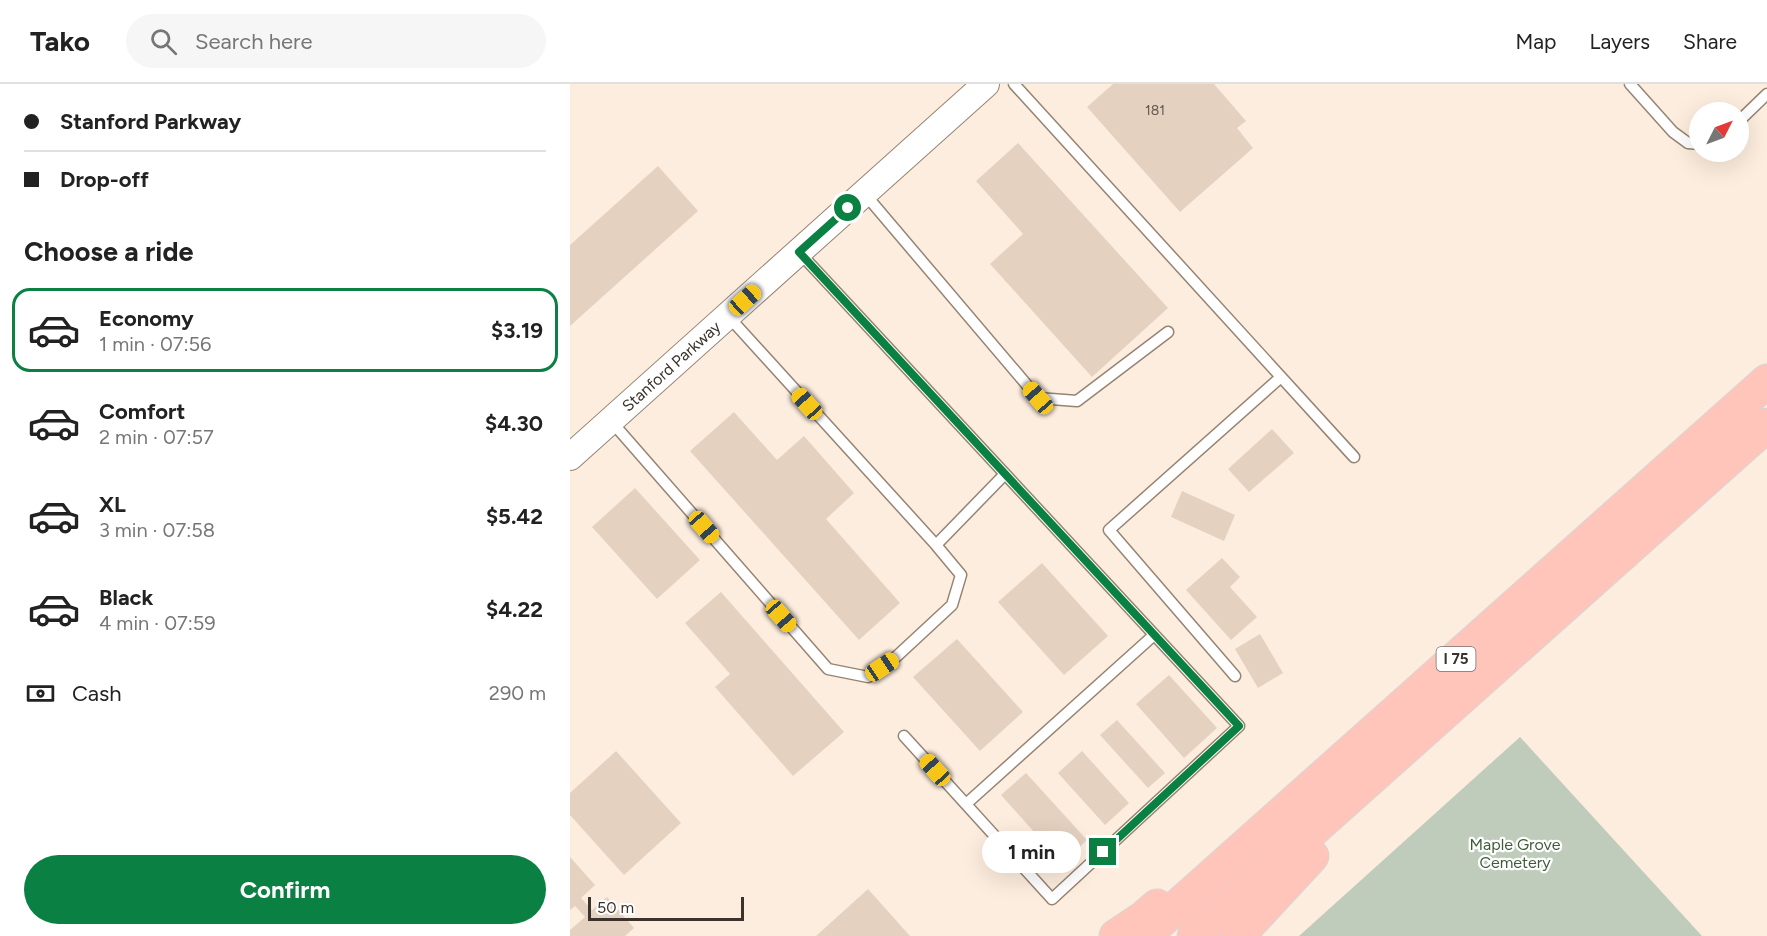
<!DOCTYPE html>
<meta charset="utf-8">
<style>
body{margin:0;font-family:Figtree,sans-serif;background:#f6f6f6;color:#222;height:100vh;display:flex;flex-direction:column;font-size:22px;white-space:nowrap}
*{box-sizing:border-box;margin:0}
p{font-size:20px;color:#767676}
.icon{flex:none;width:33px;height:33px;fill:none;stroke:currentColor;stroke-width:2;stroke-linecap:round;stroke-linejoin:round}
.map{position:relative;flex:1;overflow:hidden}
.details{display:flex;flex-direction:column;background:#fff;width:570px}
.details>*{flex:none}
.guide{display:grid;align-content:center;height:132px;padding:0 24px;background:#fff}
.needle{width:39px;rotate:48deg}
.fabs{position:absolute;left:1119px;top:18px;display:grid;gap:12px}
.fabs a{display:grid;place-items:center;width:60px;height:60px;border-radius:50%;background:#fff;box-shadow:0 6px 24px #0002;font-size:30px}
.scale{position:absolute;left:18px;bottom:15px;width:156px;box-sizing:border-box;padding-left:6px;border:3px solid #3a322b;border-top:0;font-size:16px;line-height:21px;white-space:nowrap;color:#3a322b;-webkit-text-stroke:4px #fff;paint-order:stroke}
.end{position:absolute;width:27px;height:27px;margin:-14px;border:8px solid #0b8043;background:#fff;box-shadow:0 0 0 3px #fff}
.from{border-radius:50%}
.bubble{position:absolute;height:42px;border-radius:21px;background:#fff;box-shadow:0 6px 24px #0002;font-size:20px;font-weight:700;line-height:42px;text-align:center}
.car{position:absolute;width:18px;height:36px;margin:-18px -9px;border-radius:8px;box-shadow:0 0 4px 2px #0007;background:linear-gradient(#f5c518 24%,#345 0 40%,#f5c518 0 76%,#345 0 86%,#f5c518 0)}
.guide b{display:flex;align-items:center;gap:21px;height:57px;font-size:22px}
.guide b+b{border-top:2px solid #e0e0e0}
.guide i{width:15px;height:15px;background:#222}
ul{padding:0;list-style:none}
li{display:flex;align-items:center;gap:18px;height:84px;margin:0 12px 9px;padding:0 12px;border:3px solid transparent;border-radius:18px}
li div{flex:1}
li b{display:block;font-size:22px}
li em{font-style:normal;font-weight:700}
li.current{border-color:#0b8043}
li>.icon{width:54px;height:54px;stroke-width:1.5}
h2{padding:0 24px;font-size:27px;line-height:72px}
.pay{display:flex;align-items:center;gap:15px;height:66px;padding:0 24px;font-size:22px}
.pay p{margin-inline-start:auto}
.cta{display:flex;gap:12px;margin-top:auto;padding:12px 24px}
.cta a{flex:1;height:69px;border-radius:36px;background:#0b8043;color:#fff;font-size:24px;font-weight:700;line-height:69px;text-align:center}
header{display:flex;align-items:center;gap:36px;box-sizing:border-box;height:84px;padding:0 30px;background:#fff;border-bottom:2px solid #e0e0e0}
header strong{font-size:28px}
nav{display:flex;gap:33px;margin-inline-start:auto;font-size:21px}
.search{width:420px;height:54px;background:#f6f6f6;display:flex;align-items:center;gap:15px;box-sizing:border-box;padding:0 21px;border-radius:33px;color:#767676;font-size:22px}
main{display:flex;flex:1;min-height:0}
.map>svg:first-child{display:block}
.green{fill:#bfccbc}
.building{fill:#e5d1c0}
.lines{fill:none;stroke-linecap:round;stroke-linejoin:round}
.service-casing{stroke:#968473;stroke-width:13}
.tertiary-casing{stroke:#968473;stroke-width:28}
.motorway-casing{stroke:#d8d6d5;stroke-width:35}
.service{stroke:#fff;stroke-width:10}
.tertiary{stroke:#fff;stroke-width:26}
.motorway{stroke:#ffc4ba;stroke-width:33}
.route{stroke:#0b8043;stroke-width:8}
.labels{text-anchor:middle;stroke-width:4.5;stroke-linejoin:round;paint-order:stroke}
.number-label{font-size:14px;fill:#655a50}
.shield{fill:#fff;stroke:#75706b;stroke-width:1.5}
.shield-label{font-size:15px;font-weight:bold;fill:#3a322b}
.street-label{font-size:16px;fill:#3a322b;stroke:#fff}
.park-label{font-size:16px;fill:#3e5d37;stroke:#fff}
</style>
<header>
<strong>Tako</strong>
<div class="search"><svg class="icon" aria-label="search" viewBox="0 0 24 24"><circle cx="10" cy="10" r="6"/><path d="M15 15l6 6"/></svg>Search here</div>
<nav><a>Map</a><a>Layers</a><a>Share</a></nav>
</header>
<main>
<section class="details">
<div class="guide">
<b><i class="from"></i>Stanford Parkway</b>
<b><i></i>Drop-off</b>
</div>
<h2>Choose a ride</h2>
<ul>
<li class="current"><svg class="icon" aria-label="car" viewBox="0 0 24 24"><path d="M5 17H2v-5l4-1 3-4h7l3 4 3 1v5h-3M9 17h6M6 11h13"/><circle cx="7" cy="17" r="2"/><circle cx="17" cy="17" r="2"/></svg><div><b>Economy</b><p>1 min · 07:56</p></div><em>$3.19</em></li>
<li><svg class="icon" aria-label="car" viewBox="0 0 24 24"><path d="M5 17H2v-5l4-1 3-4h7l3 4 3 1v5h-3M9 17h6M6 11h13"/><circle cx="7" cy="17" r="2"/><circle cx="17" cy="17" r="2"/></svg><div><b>Comfort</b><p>2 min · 07:57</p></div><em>$4.30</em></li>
<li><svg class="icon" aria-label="car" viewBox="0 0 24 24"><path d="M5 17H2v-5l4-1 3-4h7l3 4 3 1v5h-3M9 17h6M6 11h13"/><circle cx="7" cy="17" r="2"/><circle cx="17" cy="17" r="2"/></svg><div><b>XL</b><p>3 min · 07:58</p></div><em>$5.42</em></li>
<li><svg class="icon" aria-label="car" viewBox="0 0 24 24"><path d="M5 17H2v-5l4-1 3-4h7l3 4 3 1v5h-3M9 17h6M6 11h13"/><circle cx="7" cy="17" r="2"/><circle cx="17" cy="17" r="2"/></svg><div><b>Black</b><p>4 min · 07:59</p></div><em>$4.22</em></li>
</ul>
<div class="pay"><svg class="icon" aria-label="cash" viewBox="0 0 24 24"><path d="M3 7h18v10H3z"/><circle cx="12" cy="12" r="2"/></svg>Cash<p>290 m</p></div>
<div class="cta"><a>Confirm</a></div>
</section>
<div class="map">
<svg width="1197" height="852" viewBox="0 0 1197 852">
<rect width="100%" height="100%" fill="#fdedde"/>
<path class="green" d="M950,653L1132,852H729Z"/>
<path class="building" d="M543,0H644L676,37L667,44L683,64L610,128L517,23Z
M448,59L598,224L522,293L420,180L453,150L406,97Z
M88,82L128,127L0,242V161Z
M164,328L207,376L234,352L284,409L256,435L330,519L289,556L120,367Z
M702,345L724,369L679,408L658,385Z
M65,404L130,476L87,515L22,443Z
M612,407L665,431L654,457L601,433Z
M652,474L670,493L660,503L687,533L661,556L616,506Z
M472,479L538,552L494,591L428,518Z
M151,508L274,648L223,692L145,603L160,590L115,539Z
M690,550L713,589L688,604L665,565Z
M387,555L453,628L410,667L343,593Z
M599,591L647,644L614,674L566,620Z
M547,636L595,689L578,704L530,651Z
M46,667L111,739L54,791L0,731V709Z
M512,667L559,719L535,741L488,689Z
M456,689L517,756L492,779L431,711Z
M0,773L25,801L11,814L22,826L37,813L64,844L55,852H0V846L15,833L5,822L0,826Z
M298,805L340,852H246Z"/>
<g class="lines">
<g class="service-casing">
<path id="service" d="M444,0L784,373
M1060,0L1103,48L1118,59L1130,60
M1168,38L1197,10
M294,109L468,314L507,317L598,248
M229,168L669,642L482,815L334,652
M41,337L258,585L298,593L327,572L382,521L391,491L366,461L158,232
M366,461L435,390
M665,592L539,446L711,293
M396,720L584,551"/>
</g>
<g class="tertiary-casing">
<path id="tertiary" d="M0,373L416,0"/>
</g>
<g class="motorway-casing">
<path id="motorway" d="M546,852L573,834L587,822
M574,852L1197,297
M624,852L1197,341
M668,852L742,772"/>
</g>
<use href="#service" class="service"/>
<use href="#tertiary" class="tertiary"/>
<use href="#motorway" class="motorway"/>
</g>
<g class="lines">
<path class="route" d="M278,124L229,168L669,642L533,768"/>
</g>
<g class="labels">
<g class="number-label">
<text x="585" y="31">181</text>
</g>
<rect class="shield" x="866.5" y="563" width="39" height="24" rx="4.5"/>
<g class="shield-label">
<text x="886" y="580">I 75</text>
</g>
<g class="street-label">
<text transform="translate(101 282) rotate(-42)" y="6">Stanford Parkway</text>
</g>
<g class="park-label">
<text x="945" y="766">Maple Grove<tspan x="945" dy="18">Cemetery</tspan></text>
</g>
</g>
</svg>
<div class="fabs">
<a><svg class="needle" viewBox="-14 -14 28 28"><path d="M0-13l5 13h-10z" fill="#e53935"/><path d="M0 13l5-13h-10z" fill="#767676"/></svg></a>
</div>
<div class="scale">50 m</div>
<i class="end from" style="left:278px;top:124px"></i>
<i class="end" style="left:533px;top:768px"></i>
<div class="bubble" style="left:412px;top:747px;width:99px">1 min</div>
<i class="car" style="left:175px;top:216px;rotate:48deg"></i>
<i class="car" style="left:468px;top:314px;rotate:319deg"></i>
<i class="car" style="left:237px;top:320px;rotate:318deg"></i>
<i class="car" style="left:134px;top:443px;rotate:139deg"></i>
<i class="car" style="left:211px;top:532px;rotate:139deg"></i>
<i class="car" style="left:312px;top:583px;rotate:56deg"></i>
<i class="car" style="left:365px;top:686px;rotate:318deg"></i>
</div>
</main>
